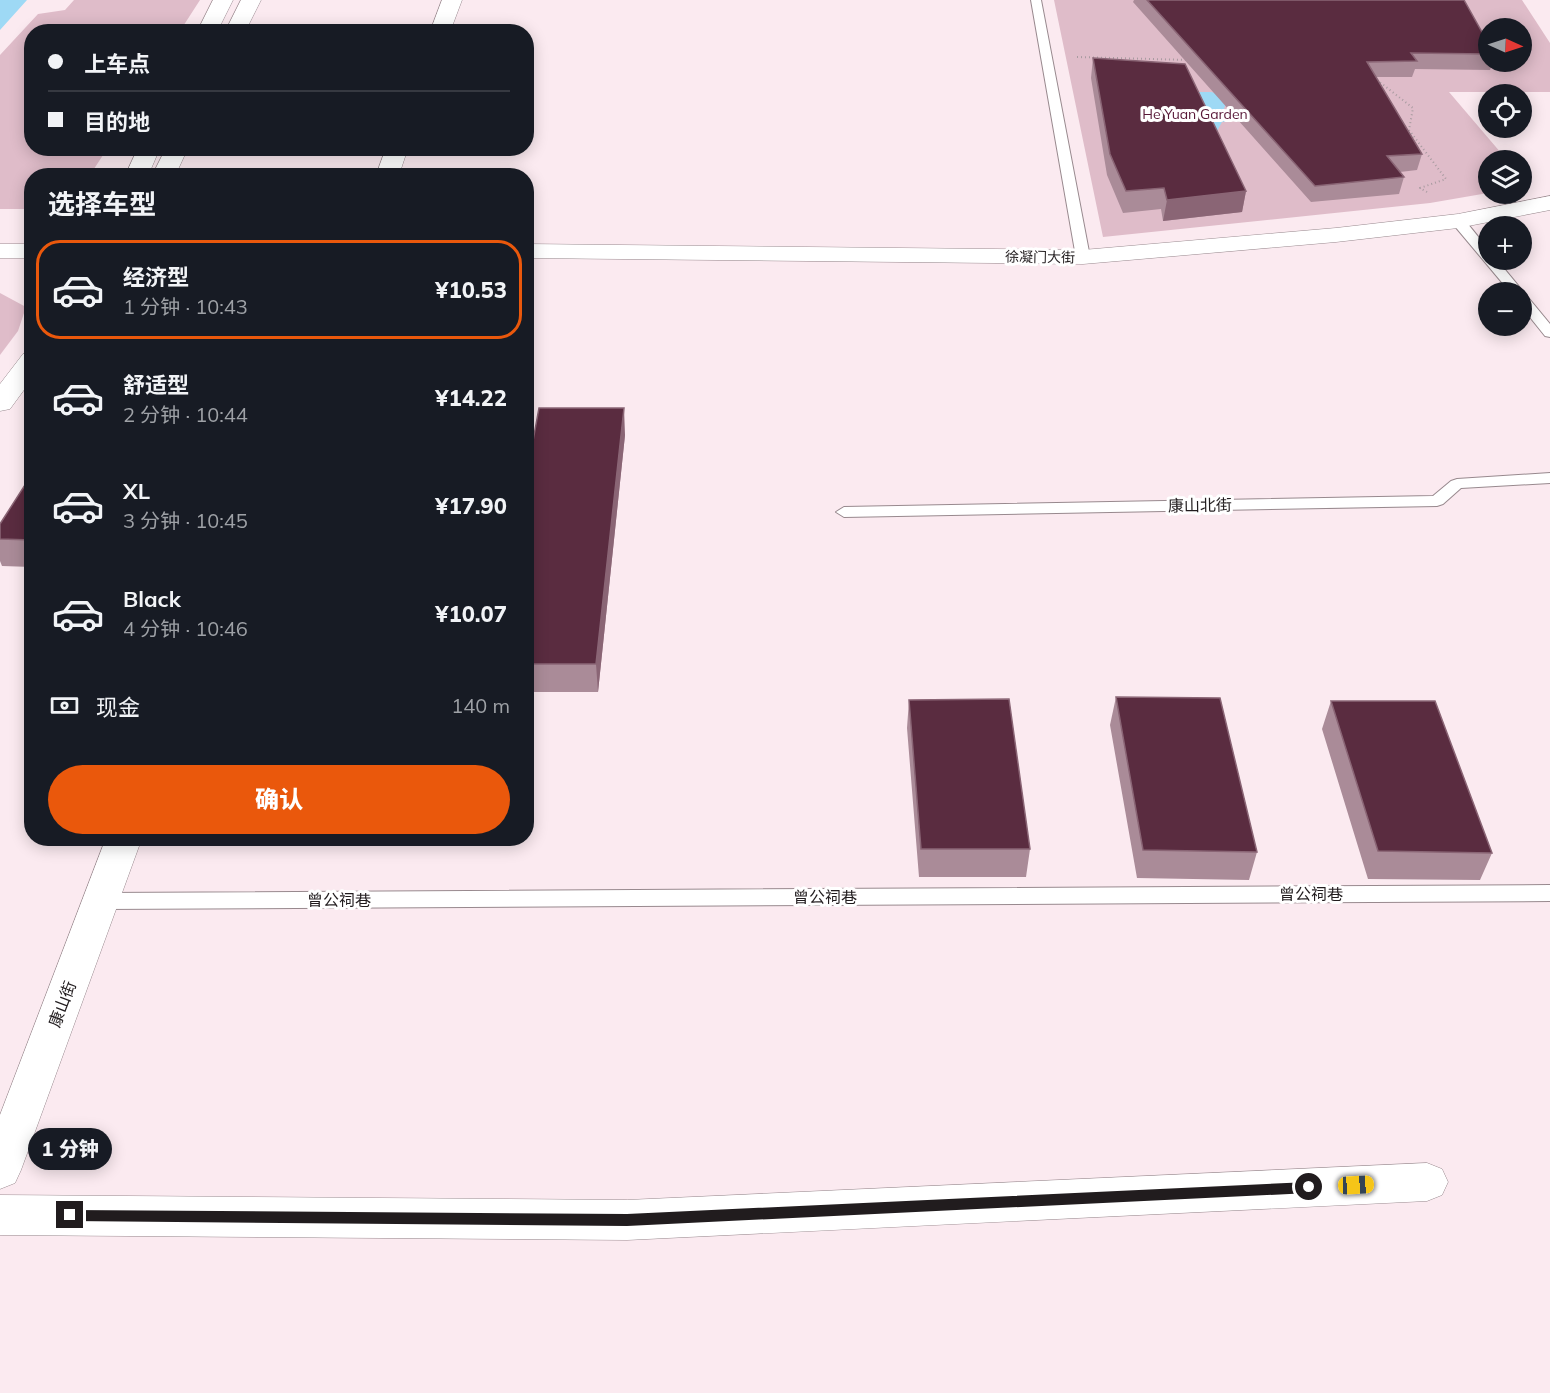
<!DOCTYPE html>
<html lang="zh">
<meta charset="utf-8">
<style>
body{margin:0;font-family:Mulish,"Noto Sans SC",sans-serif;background:#20242c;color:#f1f3f6;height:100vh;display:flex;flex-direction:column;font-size:22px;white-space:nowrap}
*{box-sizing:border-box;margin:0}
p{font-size:20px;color:#9ea1a6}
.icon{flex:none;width:33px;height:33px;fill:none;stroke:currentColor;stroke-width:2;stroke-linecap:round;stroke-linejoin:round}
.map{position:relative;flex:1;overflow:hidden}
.panel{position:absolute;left:24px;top:168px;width:510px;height:678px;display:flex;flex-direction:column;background:#171b24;border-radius:24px;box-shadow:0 3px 15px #0003}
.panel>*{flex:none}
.top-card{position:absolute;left:24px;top:24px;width:510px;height:132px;border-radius:24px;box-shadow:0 3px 15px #0003;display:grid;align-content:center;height:132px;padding:0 24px;background:#171b24}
.needle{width:39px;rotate:93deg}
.buttons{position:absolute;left:1478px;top:18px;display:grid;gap:12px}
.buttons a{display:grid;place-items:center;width:54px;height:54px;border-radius:50%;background:#171b24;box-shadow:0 3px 15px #0003;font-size:30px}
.end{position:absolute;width:27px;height:27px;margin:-14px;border:8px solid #211c1e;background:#fff;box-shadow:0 0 0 3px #fff}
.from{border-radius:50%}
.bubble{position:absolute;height:42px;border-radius:21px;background:#171b24;box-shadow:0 3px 15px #0003;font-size:20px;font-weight:800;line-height:42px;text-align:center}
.car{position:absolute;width:18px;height:36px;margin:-18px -9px;border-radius:8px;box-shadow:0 0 4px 2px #0007;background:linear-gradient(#f5c518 24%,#345 0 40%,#f5c518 0 76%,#345 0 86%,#f5c518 0)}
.top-card b{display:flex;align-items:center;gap:21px;height:57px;font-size:22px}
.top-card b+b{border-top:2px solid #363941}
.top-card i{width:15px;height:15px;background:#f1f3f6}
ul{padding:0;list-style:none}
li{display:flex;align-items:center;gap:18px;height:99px;margin:0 12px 9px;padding:0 12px;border:3px solid transparent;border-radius:24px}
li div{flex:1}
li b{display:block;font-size:22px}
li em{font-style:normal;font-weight:800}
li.active{border-color:#ea580c}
li>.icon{width:54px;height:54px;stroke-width:1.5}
h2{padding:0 24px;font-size:27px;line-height:72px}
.pay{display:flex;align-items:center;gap:15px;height:66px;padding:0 24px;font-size:22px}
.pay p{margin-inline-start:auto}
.cta{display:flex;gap:12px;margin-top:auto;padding:12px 24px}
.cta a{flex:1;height:69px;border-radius:36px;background:#ea580c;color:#fff;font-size:24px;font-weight:800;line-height:69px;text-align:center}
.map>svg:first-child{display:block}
.green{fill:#dfbcc9;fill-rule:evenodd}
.water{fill:#9ed9f5}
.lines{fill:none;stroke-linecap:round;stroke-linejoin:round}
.lane-casing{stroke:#98898e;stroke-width:2}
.street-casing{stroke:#98898e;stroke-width:1}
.secondary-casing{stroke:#98898e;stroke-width:1}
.path{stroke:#a89ba0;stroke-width:2;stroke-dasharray:1 3;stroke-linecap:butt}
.lane{fill:#fff;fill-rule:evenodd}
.street{fill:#fff;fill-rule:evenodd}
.secondary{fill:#fff;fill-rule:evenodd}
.wall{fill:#aa8b98}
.shaded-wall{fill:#8a6575}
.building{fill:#5a2c40;stroke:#8a6575;stroke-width:1.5}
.route{fill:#211c1e}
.labels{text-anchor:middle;stroke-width:6;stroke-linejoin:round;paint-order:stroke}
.far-park-label{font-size:14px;fill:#581737;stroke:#fff}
.far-street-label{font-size:14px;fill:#211c1e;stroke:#fff}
.street-label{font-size:16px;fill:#211c1e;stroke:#fff}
</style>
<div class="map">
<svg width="1550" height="1393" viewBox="0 0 1550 1393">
<rect width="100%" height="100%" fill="#fbeaf0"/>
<path class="green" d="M74,0H200L180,31L32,32V148L107,149L90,175L32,176L31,209H0V55L38,14L65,10Z
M1054,0H1522L1550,43V92H1449L1507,160H1488V193L1430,203L1103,237ZM1488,28H1521V62H1488Z
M0,293L26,307L18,331L0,355Z"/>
<path class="water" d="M0,0H27L0,30Z
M1191,92H1211L1228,96L1224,109L1244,119L1222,122L1215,135Z"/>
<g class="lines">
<g class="lane-casing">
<path id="lane" d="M1031,0H1041L1090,257L1083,261L1076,257Z
M1458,217L1463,218L1488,249V260H1497L1550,324V337L1545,336L1521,306V292H1510L1453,224L1452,221L1453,218Z
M1550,473V483L1461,488L1443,504L1437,506L844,517L836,512L844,507L1433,496L1451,481L1457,479Z
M1550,885V901L101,909L94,907L91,901L94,895L101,893Z"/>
</g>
<g class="street-casing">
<path id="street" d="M442,0H462L450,32H430Z
M386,148H408L401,169L405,176L381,175L378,170Z
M106,838H142L21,1170L15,1183L0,1189V1115Z
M1427,1163L1442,1169L1448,1182L1442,1195L1427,1201L627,1240L0,1235V1195L627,1200Z"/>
</g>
<g class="secondary-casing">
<path id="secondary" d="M213,0H233L217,32H197Z
M241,0H261L245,32H225Z
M138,148H160L148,176H125Z
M166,148H188L175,176H152Z
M1550,196V210L1458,228L1336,242L1083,264L526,258V244L1083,250L1336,228L1458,214Z
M0,244H32V258H0Z
M32,352V379L10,409L0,411V384L23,354Z"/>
</g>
<path class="path" d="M1077,57L1189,60
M1377,80L1413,108L1409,130L1446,179L1420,188L1427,192"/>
<use href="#lane" class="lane"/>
<use href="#street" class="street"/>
<use href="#secondary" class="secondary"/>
</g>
<path class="wall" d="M1134,0H1464L1488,43V62H1493L1490,70L1415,69L1412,77H1376L1422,154L1417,170L1400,172L1404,177L1399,194L1311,202L1133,2Z
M1093,58L1246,191L1242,212L1163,221L1161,209L1123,213L1107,175L1091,78Z
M625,435L598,692H526V479Z
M32,474V567L2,566L0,561V524Z
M1116,697L1257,852L1249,880L1137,878L1110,725Z
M909,700L1030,849L1026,877H919L907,728Z
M1331,701L1492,853L1480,880L1368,879L1322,729Z"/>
<path class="shaded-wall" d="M1246,191L1242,212L1163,221L1167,200Z
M624,408L625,435L598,692L596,664Z"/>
<path class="building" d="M1147,0H1464L1488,43V54L1411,53L1417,61L1367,62L1422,154L1387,156L1404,177L1315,186Z
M1093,58L1185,64L1246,191L1167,200L1164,188L1126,191L1110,154Z
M539,408H624L596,664H526V479Z
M32,474V540L0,539V524Z
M1116,697L1220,698L1257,852L1143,850Z
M1009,699L1030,849H921L909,700Z
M1331,701H1435L1492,853L1378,851Z"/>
<path class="route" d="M1309,1182L1315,1187L1309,1193L627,1226L70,1221L63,1215L70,1210L627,1214Z"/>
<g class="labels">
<g class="far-park-label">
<text x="1195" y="119">He Yuan Garden</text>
</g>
<g class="far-street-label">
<text transform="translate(1040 257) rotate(1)" y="5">徐凝门大街</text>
</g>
<g class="street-label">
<text transform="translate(1200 505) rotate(-1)" y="6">康山北街</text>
<text x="1311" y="900">曾公祠巷</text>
<text x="825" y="903">曾公祠巷</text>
<text x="339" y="906">曾公祠巷</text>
<text transform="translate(62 1004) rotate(-69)" y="6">康山街</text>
</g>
</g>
</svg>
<div class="buttons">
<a><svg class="needle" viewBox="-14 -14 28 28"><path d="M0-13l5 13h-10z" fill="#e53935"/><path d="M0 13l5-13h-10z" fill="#9ea1a6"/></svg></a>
<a><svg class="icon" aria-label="locate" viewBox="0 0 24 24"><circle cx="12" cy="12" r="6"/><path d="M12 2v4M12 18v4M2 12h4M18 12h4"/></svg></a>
<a><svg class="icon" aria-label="layers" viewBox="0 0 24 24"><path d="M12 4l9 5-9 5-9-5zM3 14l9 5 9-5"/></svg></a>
<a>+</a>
<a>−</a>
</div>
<i class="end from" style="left:1309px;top:1187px"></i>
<i class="end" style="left:70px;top:1215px"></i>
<div class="bubble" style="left:28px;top:1128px;width:84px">1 分钟</div>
<i class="car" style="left:1356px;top:1185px;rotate:87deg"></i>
<div class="top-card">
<b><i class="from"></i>上车点</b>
<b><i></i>目的地</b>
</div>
<section class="panel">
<h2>选择车型</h2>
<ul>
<li class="active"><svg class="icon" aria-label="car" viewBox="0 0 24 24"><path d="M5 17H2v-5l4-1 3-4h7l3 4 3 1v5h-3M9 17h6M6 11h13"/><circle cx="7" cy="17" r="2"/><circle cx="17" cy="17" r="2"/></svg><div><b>经济型</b><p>1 分钟 · 10:43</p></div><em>¥10.53</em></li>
<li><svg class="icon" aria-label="car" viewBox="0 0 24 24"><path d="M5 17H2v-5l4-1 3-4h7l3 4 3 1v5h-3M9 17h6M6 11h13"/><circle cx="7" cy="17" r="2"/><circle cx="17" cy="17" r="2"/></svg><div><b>舒适型</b><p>2 分钟 · 10:44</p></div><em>¥14.22</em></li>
<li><svg class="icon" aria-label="car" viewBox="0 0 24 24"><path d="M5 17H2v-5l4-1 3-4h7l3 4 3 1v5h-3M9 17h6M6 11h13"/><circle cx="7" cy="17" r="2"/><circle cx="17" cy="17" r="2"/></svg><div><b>XL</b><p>3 分钟 · 10:45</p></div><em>¥17.90</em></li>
<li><svg class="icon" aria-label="car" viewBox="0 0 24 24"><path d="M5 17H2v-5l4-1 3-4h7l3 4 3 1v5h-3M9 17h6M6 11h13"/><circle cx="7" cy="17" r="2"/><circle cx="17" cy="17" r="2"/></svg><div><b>Black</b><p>4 分钟 · 10:46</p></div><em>¥10.07</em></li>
</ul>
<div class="pay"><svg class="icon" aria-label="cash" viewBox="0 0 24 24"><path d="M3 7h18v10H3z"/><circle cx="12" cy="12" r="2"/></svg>现金<p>140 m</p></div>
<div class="cta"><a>确认</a></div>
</section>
</div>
